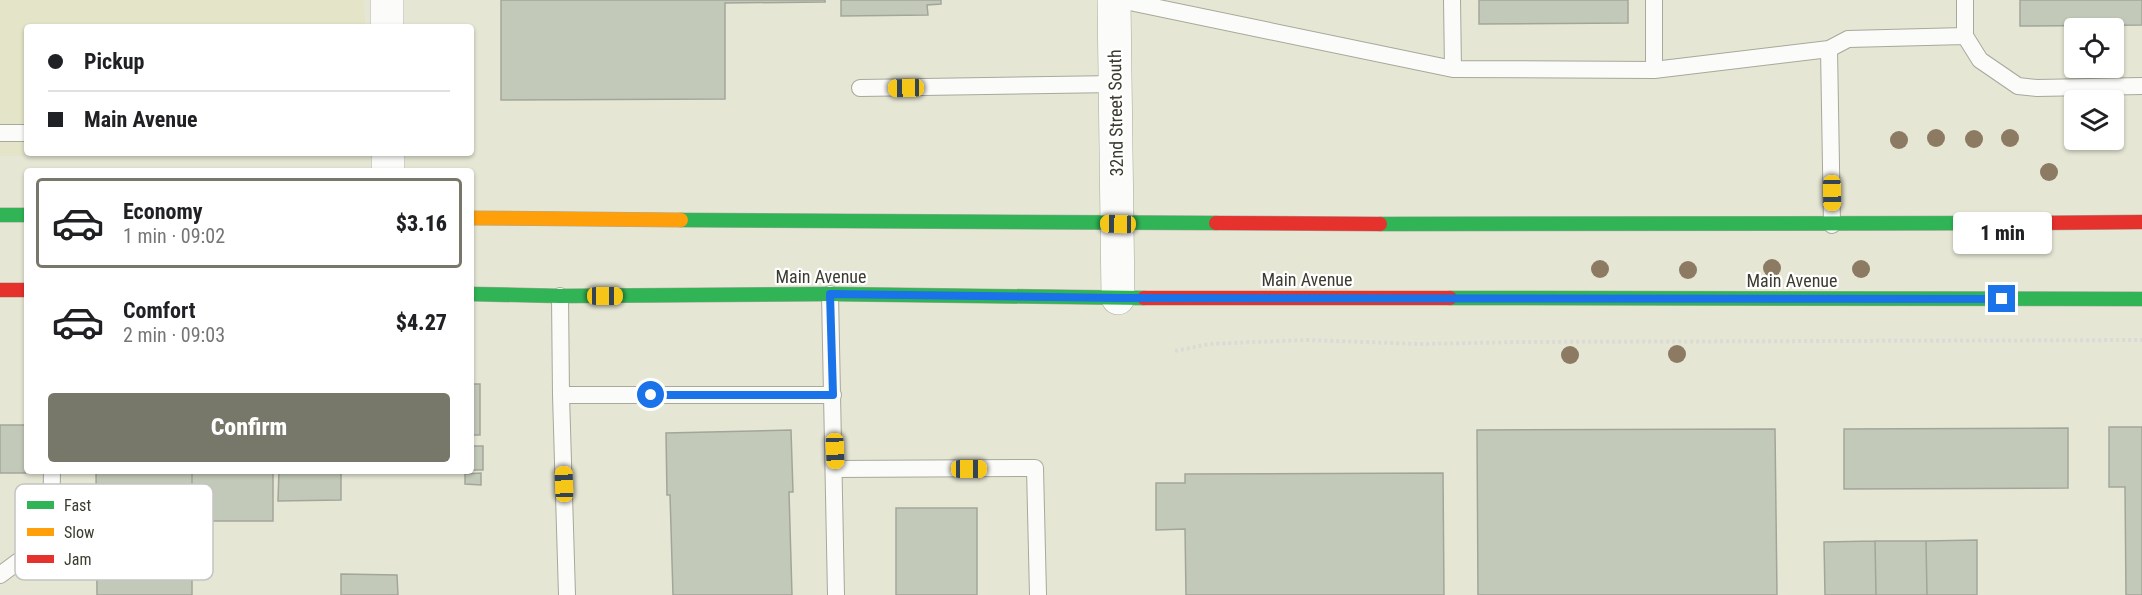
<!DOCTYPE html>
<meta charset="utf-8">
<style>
body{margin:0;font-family:"Roboto Condensed",sans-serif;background:#f2f2f2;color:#202124;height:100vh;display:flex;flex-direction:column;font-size:22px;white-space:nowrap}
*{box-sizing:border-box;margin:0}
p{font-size:20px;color:#757577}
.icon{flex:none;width:33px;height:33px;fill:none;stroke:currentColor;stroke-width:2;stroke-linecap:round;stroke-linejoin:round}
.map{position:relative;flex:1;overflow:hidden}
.side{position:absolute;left:24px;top:168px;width:450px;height:306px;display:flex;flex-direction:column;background:#fff;border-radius:6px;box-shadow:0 2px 4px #0004}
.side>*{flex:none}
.guide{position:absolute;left:24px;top:24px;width:450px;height:132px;border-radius:6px;box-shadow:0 2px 4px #0004;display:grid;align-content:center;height:132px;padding:0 24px;background:#fff}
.buttons{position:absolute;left:2064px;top:18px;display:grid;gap:12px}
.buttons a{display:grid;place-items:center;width:60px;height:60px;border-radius:6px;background:#fff;box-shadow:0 2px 4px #0004;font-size:30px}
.end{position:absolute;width:27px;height:27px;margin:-14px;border:8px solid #1a73e8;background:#fff;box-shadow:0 0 0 3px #fff}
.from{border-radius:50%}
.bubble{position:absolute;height:42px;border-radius:6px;background:#fff;box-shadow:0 2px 4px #0004;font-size:20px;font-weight:800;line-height:42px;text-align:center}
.car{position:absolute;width:18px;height:36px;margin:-18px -9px;border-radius:8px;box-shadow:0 0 4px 2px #0007;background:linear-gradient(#f5c518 24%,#345 0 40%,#f5c518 0 76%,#345 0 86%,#f5c518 0)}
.guide b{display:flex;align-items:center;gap:21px;height:57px;font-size:22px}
.guide b+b{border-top:2px solid #e0e0e0}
.guide i{width:15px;height:15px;background:#202124}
ul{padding:10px 0 0;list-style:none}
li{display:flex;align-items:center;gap:18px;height:90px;margin:0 12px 9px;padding:0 12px;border:3px solid transparent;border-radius:6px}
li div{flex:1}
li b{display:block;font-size:22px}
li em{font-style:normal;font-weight:800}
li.on{border-color:#77776a}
li>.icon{width:54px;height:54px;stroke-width:1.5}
.cta{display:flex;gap:12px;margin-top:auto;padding:12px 24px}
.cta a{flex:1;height:69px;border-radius:6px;background:#77776a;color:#fff;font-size:24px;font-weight:800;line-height:69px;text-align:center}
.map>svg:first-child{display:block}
.built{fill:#e3e4c8}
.building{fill:#c3c9b8;stroke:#a2a699;stroke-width:1.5}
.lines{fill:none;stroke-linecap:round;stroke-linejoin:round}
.lane-casing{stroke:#a8a89b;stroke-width:18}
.street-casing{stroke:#a8a89b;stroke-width:34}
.fast-casing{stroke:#a8a89b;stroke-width:15}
.slow-casing{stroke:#a8a89b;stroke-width:15}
.jam-casing{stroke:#a8a89b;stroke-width:15}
.path{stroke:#dbdbd6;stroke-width:4;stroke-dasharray:3 3;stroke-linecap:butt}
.lane{stroke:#fbfbf9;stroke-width:16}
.street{stroke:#fbfbf9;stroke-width:33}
.fast{stroke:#30b455;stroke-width:14}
.slow{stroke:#ff9f0a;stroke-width:14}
.jam{stroke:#e5322d;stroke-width:14}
.tree{fill:#8c7a62}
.route{stroke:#1a73e8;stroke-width:8}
.labels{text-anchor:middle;stroke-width:4.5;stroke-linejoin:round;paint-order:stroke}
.street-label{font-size:18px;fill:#3b3b30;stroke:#fff}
.key{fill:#fff;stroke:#c4c4c1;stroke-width:1.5}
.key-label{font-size:16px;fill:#3b3b30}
</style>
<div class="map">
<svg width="2142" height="595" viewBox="0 0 2142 595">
<rect width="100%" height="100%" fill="#e6e6d5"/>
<path class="built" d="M0,0H364L365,27H27V153H366L0,156Z"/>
<path class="building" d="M501,0H825V2L725,3V99L501,100Z
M841,0H941V4L927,5L928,15L841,16Z
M1479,0H1628V23L1479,24Z
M2020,0H2142V25L2020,26Z
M471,384H480V435H471Z
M0,425H26V473H0Z
M2109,427H2142V595H2126L2125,487H2109Z
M2068,428V488L1844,489V429Z
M1775,429L1777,595H1478L1477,430Z
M791,430L793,492H789L792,595H673L670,495H667L666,433Z
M471,446H483V470H471Z
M96,471H192V595H97Z
M192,471H273V521H192Z
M279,471H341V500L278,501Z
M481,473V485L465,484V474Z
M1443,473L1444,595H1186L1185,529L1156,530V483H1185V474Z
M896,508H977V595H896Z
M1977,540V595H1927L1926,541Z
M1875,541L1876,595H1825L1824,542Z
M1875,541H1926L1927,595H1876Z
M341,574L397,575L398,595H341Z"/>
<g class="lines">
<g class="lane-casing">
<path id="lane" d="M1120,0L1453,69L1654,70L1829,49L1832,225
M1452,0L1453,69
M1654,0V70
M1965,0V36L1980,60L2018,86L2037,88L2142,86
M1829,49L1848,39L1965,36
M860,88L1116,84
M0,133H27
M830,294L836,595
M560,296L561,395L567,595
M561,395H833
M835,469L1035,468L1038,595
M0,575L31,552L51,533L52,471"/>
</g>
<g class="street-casing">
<path id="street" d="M387,0V27
M1114,0L1118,298
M388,153V171"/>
</g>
<g class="fast-casing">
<path id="fast" d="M0,215H27
M681,220L1216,223
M1380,224L2029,223
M471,294L560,296L830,294L1144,298
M1450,298L2142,299"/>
</g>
<g class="slow-casing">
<path id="slow" d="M471,218L681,220"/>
</g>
<g class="jam-casing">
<path id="jam" d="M1216,223L1380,224
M2029,223L2142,222
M0,290H27
M1144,298H1450"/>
</g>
<path class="path" d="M1175,351L1210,344L1306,340L1420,344L1521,342L2142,340"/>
<use href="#lane" class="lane"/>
<use href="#street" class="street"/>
<use href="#fast" class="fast"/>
<use href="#slow" class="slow"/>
<use href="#jam" class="jam"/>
</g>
<g class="tree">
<circle cx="1936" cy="138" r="9"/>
<circle cx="2010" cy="138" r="9"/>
<circle cx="1974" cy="139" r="9"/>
<circle cx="1899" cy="140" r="9"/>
<circle cx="2049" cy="172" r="9"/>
<circle cx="1772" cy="268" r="9"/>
<circle cx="1600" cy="269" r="9"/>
<circle cx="1861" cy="269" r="9"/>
<circle cx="1688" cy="270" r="9"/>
<circle cx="1677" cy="354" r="9"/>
<circle cx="1570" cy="355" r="9"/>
</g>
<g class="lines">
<path class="route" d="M651,395H833L830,294L1118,298L2002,299"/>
</g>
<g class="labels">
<g class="street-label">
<text transform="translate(1116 113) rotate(-91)" y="6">32nd Street South</text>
<text x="821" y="283">Main Avenue</text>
<text x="1307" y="286">Main Avenue</text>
<text x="1792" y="287">Main Avenue</text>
</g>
</g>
<rect x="15" y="484" width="198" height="96" rx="9" class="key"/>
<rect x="27" y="501" width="27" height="8" fill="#30b455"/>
<rect x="27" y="528" width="27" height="8" fill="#ff9f0a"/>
<rect x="27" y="555" width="27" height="8" fill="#e5322d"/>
<g class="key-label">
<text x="64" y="511">Fast</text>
<text x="64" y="538">Slow</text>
<text x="64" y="565">Jam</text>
</g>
</svg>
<div class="buttons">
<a><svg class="icon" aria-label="locate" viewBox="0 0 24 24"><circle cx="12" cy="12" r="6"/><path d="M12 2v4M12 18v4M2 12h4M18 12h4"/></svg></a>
<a><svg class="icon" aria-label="layers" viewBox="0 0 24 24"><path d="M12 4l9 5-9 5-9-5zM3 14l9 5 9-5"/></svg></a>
</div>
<i class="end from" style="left:651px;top:395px"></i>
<i class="end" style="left:2002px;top:299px"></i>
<div class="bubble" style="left:1953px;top:212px;width:99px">1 min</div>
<i class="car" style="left:906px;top:88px;rotate:269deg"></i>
<i class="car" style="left:1832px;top:193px;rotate:179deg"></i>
<i class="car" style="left:1118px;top:224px;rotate:271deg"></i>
<i class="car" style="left:605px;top:296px;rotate:90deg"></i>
<i class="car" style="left:835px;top:451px;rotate:178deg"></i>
<i class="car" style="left:969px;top:469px;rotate:90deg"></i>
<i class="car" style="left:564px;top:484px;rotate:358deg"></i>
<div class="guide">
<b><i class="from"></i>Pickup</b>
<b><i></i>Main Avenue</b>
</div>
<section class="side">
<ul>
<li class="on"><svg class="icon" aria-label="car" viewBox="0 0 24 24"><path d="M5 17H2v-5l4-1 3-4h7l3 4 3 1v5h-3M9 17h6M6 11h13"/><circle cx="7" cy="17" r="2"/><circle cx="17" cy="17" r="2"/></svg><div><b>Economy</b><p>1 min · 09:02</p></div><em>$3.16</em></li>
<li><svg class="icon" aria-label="car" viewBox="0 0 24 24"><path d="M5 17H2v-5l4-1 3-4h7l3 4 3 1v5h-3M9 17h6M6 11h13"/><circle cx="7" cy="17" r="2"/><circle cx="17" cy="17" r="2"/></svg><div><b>Comfort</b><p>2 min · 09:03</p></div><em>$4.27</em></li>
</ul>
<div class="cta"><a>Confirm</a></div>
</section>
</div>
